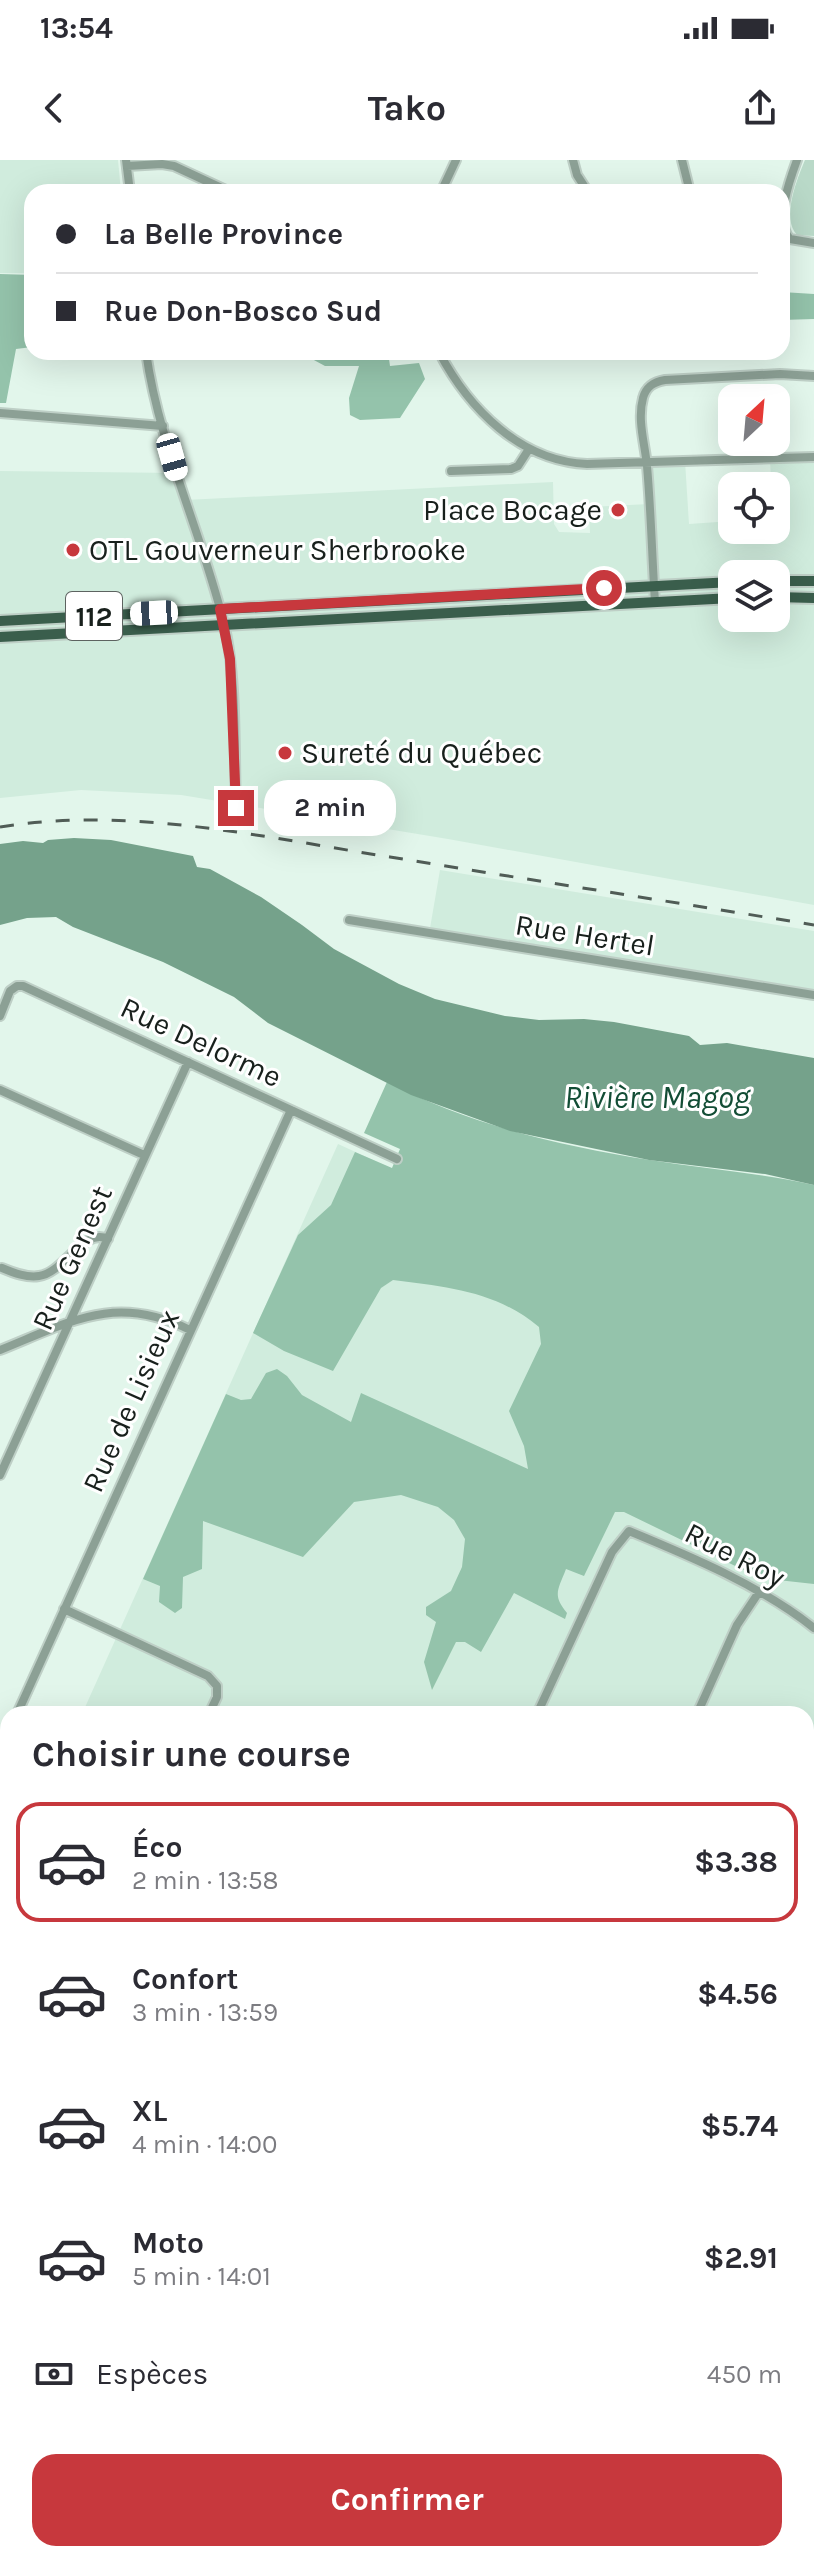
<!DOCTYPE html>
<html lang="fr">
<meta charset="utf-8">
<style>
body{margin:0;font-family:Karla,sans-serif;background:#f2f2f3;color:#2b2b33;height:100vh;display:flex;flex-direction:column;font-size:30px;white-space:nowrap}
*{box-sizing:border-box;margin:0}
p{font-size:26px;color:#7c7c81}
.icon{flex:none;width:44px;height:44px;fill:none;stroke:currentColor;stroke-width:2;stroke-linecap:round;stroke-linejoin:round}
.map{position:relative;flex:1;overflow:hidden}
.details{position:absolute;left:0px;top:1546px;width:814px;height:856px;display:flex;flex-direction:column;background:#fff;border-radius:24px 24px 0 0;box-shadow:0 8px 32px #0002}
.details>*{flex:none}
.banner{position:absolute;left:24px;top:24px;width:766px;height:176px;border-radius:24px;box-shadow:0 8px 32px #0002;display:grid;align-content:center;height:176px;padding:0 32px;background:#fff}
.needle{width:52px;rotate:26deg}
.buttons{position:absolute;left:718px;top:224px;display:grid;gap:16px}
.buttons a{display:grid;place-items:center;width:72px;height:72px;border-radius:16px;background:#fff;box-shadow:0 8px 32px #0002;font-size:40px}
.end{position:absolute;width:36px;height:36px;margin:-18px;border:10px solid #c7383d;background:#fff;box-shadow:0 0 0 4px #fff}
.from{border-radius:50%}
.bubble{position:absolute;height:56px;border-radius:24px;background:#fff;box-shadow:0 8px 32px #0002;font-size:26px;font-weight:700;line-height:56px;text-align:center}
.car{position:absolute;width:24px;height:48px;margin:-24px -12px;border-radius:10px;box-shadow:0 0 6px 2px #0007;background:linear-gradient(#fff 24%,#345 0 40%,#fff 0 76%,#345 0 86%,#fff 0)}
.banner b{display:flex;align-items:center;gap:28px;height:76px;font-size:30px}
.banner b+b{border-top:2px solid #e1e1e2}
.banner i{width:20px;height:20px;background:#2b2b33}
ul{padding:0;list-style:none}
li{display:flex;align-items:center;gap:24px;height:120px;margin:0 16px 12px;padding:0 16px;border:4px solid transparent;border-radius:24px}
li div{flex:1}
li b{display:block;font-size:30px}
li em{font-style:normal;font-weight:700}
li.on{border-color:#c7383d}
li>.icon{width:72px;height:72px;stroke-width:1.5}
h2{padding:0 32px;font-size:36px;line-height:96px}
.pay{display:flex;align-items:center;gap:20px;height:88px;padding:0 32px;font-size:30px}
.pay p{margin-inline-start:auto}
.cta{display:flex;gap:16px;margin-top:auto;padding:16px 32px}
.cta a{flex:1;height:92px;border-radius:24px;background:#c7383d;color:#fff;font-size:32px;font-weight:700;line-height:92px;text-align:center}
.status{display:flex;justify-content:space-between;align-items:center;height:56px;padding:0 40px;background:#fff;direction:ltr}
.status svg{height:22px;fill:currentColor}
header{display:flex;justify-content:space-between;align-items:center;height:104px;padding:0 32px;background:#fff;font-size:36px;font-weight:700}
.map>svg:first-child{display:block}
.built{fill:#d0ecdd;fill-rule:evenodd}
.green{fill:#b9d9c8}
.forest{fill:#94c3ab}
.water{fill:#75a28b}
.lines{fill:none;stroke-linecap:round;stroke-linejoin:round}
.minor-casing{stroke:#becfc6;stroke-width:12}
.major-casing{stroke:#becfc6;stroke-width:14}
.minor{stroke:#8ca095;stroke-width:8}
.major{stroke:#3a5e4c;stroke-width:10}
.rail{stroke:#505c56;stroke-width:3;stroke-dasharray:14 14;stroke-linecap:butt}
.route{stroke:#c7383d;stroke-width:10}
.poi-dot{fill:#c7383d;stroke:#fff;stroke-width:3}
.labels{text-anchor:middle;stroke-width:6;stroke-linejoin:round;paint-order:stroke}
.shield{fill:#fff;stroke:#5d6360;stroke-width:2}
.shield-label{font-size:28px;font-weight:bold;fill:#18201c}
.poi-label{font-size:30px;fill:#18201c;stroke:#fff;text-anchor:start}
.street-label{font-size:30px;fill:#18201c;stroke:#fff}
.water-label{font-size:32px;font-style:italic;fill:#124d35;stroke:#fff}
</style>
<div class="status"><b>13:54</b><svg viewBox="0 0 49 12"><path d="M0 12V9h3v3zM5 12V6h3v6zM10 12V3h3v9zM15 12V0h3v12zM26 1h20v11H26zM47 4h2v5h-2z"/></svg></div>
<header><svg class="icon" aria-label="back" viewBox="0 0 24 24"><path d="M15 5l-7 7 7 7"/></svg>Tako<svg class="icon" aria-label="share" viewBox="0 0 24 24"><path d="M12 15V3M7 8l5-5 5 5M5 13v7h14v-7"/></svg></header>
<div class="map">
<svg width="814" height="2402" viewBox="0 0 814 2402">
<rect width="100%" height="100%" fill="#e2f6eb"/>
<path class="built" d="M0,0H118L121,32H32V113H0Z
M770,297H814V745L448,679L181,635L81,630L0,638V311L177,313L185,340L553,322L554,364L559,372L590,373L589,347L649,344L647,303L685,301L689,364L732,361V370H776V326H736V323L771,322ZM732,414H776V458H732Z
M440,710L814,771V835L429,774Z
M338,984L622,1113L814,1397V1694L808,1692L806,1695V1554H82Z"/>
<path class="green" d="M805,0H814V76L797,75C781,58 797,19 805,0Z"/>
<path class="forest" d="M0,114L32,115V187L16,189L6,243H0Z
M782,132L814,134V159L782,160Z
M313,192H388L390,206L419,203L425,219L400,258L360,260L350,255L349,238L359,206H325L312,199Z
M387,922C468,964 560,986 650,1000C705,1009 760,1013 814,1025V1424L760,1418L624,1352H615L584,1416L566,1409C558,1430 552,1435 567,1453L565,1459L514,1433L481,1492L465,1482H456L432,1530L424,1502L436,1462L426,1455V1447L451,1431L462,1407L465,1379L454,1360L438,1347L401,1335L354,1342L303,1397L203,1361L202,1409L183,1417L182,1448L175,1453L159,1442L160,1426L143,1419L226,1234L241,1240L251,1239L266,1213L277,1209L287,1216L302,1235L351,1262L361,1233L528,1309L524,1286L509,1251L541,1184L539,1167C496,1131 447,1127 393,1120L381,1128L333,1211L284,1191L253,1173L298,1075L331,1045L355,992L392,1008L400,989L364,973Z"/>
<path class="water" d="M74,678L111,680L193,696L197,707L210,709L261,737L302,765L334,789L399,824L435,839L505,856L539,860L584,859L614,862L689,876L700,885L727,883L814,898V1025L765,1014L649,1000L510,971L411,935L268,863L234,837L163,802L73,767L56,757L27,758L0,765V684L23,681L43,683L48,680Z"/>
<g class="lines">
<g class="minor-casing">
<path id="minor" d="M126,0L130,32
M573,0L577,15L588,32
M682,0L690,32
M797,0C790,19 774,62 790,79L814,83
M127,6L162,4L174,6L230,32
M441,32L456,0
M146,192C159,286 202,373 224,464C237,517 234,592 236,648
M439,192C469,249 520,301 587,304L814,297
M0,253L163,266
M451,311L511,309L518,306L529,289
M655,442C652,397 651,351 647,306C645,284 637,260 643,238C646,227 653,222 665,220L780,214L814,216
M349,760L814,835
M0,856L10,831L17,826H23L397,999
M0,930L144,995
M2,1108C14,1113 27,1118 39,1116C64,1113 83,1067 108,1079
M0,1190C70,1162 115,1133 190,1170
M0,1315L188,902
M64,1449L208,1516L217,1526V1537L209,1554
M17,1554L291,950
M537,1554L612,1392L629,1371C692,1397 761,1426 814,1468
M697,1554L737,1465L759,1432
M0,1593L8,1575
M0,1751L8,1755
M806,1769L814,1772
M806,1822L814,1805
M0,1868L8,1872
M0,1984L8,1988
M806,2002L814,2006
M806,2074L814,2057
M0,2098L8,2102
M806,2128L814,2132
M0,2210L8,2213
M0,2323L8,2327
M806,2331L814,2312
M806,2377L814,2381
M81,2402L85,2394
M198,2402L202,2394
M311,2402L315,2394
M425,2402L428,2394
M542,2402L545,2394
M656,2402L660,2394
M774,2402L777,2394"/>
</g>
<g class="major-casing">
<path id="major" d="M776,421H814
M776,437L814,438
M0,461L732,422
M0,477L732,438"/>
</g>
<use href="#minor" class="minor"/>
<use href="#major" class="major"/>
<path class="rail" d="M0,667C129,646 262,677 390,697C531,720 673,742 814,765"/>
</g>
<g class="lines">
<path class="route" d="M236,648L230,499L220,449L604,428"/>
</g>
<g class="poi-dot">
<circle cx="618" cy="350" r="8"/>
<circle cx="73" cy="390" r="8"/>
<circle cx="285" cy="593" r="8"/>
</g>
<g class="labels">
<rect class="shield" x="66" y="432" width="56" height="48" rx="6"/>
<g class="shield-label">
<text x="94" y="466">112</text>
</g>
<g class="poi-label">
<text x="602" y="360" text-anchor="end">Place Bocage</text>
<text x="89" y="400">OTL Gouverneur Sherbrooke</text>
<text x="301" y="603">Sureté du Québec</text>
</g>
<g class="street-label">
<text transform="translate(585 775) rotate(9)" y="10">Rue Hertel</text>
<text transform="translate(201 882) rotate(25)" y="10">Rue Delorme</text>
<text transform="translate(72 1098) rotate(-66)" y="10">Rue Genest</text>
<text transform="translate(131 1241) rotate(-66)" y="10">Rue de Lisieux</text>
<text transform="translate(735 1395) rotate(27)" y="10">Rue Roy</text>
</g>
<g class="water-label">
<text x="657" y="948">Rivière Magog</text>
</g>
</g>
</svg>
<div class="buttons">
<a><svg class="needle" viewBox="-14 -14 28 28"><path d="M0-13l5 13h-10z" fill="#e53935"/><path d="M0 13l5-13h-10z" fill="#7c7c81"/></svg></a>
<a><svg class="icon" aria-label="locate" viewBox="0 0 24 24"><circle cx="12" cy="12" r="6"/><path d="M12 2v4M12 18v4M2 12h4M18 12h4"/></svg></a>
<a><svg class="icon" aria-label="layers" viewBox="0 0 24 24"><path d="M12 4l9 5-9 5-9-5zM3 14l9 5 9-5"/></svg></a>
</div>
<i class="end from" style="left:604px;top:428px"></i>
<i class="end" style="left:236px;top:648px"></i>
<div class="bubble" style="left:264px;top:620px;width:132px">2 min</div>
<i class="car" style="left:172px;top:297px;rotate:164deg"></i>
<i class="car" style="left:154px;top:453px;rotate:267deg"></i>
<div class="banner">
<b><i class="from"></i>La Belle Province</b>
<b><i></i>Rue Don-Bosco Sud</b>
</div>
<section class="details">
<h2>Choisir une course</h2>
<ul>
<li class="on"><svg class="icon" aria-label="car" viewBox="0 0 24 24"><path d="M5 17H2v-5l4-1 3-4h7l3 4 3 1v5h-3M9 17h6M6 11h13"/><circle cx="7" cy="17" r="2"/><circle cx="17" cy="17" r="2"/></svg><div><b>Éco</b><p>2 min · 13:58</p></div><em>$3.38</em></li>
<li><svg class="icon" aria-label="car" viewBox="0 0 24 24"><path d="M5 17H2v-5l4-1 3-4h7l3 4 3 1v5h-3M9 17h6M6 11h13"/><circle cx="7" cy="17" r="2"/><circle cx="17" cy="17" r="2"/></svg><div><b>Confort</b><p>3 min · 13:59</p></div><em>$4.56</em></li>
<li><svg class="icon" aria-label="car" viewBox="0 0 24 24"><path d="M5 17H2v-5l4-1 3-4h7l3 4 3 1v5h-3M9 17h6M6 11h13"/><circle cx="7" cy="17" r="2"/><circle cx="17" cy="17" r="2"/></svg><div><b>XL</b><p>4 min · 14:00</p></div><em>$5.74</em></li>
<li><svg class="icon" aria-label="car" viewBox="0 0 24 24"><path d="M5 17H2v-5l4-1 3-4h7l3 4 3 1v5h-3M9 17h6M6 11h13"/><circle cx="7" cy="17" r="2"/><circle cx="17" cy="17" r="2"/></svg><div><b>Moto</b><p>5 min · 14:01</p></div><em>$2.91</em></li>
</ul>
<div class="pay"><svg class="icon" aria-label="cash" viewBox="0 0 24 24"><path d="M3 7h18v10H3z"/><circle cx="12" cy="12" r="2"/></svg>Espèces<p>450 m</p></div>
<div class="cta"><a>Confirmer</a></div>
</section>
</div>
